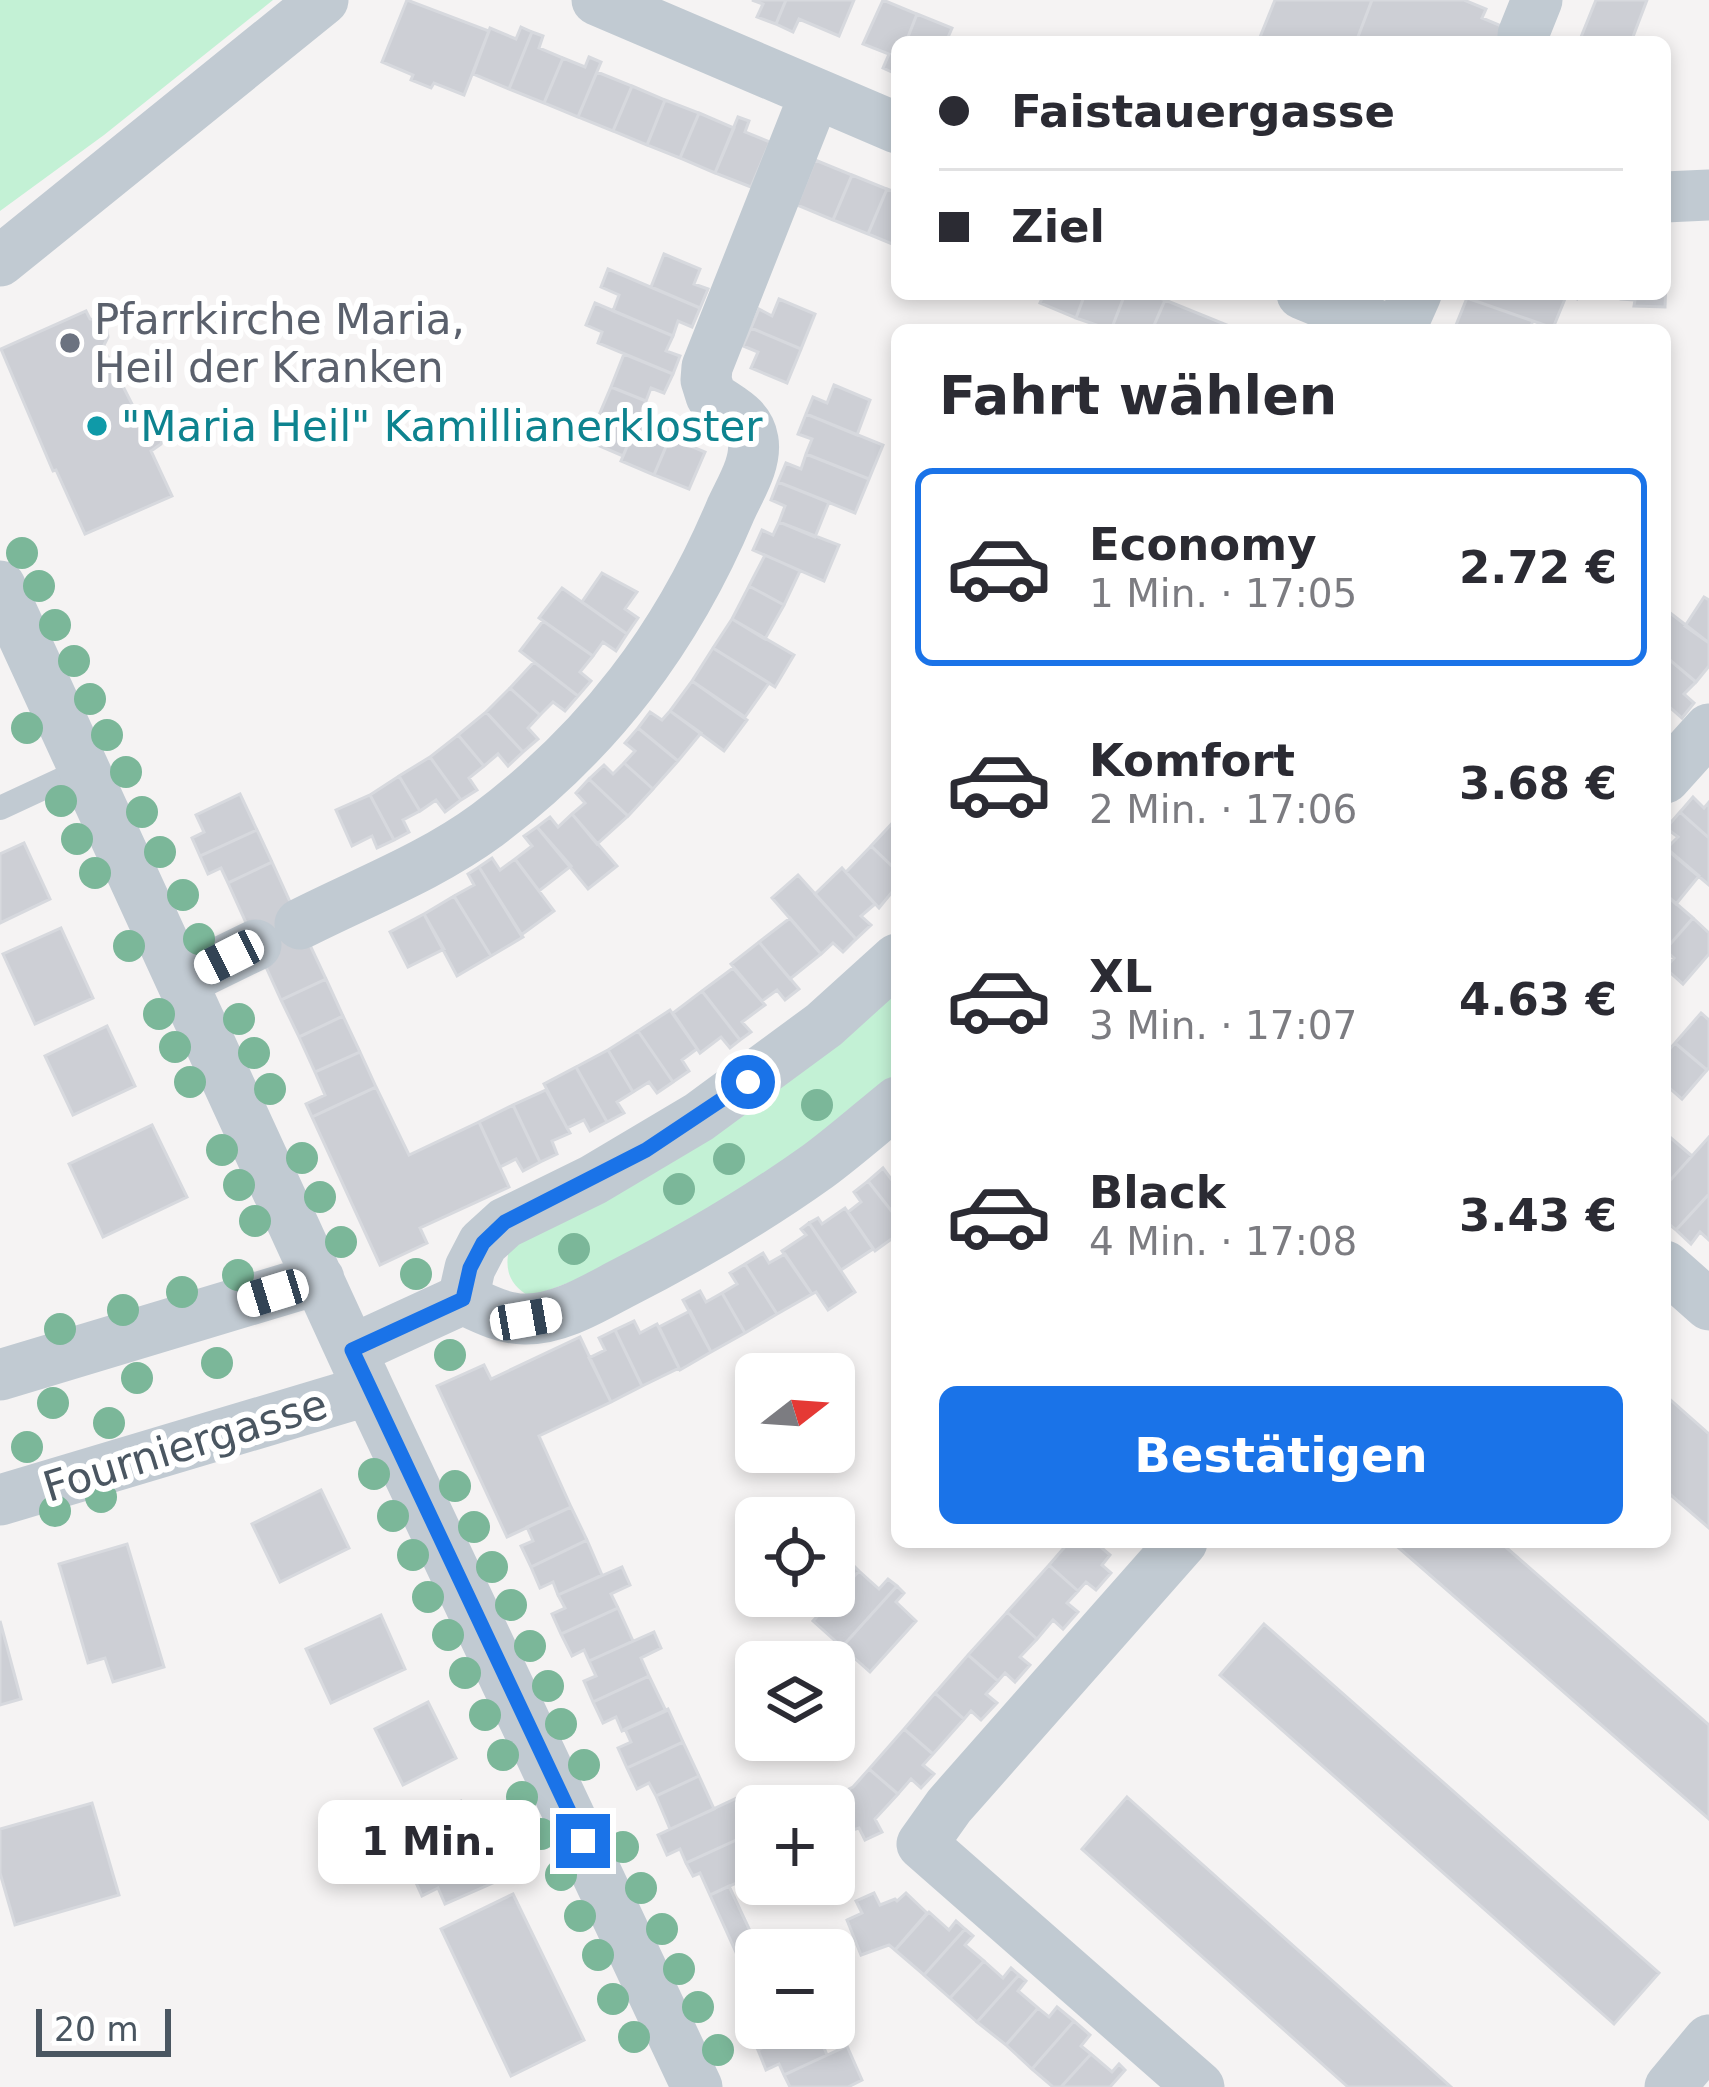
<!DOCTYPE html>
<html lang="de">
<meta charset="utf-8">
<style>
body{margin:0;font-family:"DejaVu Sans",sans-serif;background:#f7f7f7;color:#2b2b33;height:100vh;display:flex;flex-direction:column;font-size:45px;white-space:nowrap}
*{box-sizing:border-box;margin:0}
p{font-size:39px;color:#7c7c81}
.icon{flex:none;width:66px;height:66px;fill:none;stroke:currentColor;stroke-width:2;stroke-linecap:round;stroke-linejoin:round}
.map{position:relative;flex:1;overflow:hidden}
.sheet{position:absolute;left:891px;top:324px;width:780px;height:1224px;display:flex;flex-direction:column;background:#fff;border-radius:18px;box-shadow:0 6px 18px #0003}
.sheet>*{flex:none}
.hud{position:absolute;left:891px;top:36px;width:780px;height:264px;border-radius:18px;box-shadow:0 6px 18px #0003;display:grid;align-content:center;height:264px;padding:0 48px;background:#fff}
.needle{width:78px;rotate:73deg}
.buttons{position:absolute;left:735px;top:1353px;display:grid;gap:24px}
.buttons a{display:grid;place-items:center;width:120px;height:120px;border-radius:18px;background:#fff;box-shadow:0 6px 18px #0003;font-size:60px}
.scale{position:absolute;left:36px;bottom:30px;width:135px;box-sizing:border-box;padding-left:12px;border:6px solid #4a5661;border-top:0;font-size:33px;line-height:42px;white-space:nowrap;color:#4a5661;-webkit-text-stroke:9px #fff;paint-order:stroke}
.end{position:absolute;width:54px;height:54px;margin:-27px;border:15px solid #1a73e8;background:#fff;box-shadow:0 0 0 6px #fff}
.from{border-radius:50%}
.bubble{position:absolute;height:84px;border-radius:18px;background:#fff;box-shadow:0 6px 18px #0003;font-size:39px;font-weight:700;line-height:84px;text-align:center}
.car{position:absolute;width:36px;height:72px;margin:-36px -18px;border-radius:15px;box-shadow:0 0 9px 3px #0007;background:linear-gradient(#fff 24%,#345 0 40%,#fff 0 76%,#345 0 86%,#fff 0)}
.hud b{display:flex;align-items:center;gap:42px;height:114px;font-size:45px}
.hud b+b{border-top:3px solid #e1e1e2}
.hud i{width:30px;height:30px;background:#2b2b33}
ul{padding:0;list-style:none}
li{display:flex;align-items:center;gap:36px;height:198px;margin:0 24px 18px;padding:0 24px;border:6px solid transparent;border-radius:18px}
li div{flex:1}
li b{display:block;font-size:45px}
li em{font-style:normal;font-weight:700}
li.active{border-color:#1a73e8}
li>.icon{width:108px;height:108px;stroke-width:1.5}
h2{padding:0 48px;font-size:54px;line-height:144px}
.primary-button{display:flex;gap:24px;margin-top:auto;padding:24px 48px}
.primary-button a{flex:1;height:138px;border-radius:18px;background:#1a73e8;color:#fff;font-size:48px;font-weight:700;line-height:138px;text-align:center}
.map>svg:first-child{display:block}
.green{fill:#c3f1d5}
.building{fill:#cdcfd5;stroke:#d7d9de;stroke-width:3}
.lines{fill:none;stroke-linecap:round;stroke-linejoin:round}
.lane{stroke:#c1cad2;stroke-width:24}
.street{stroke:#c1cad2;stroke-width:51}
.tree{fill:#7bb799}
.route{stroke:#1a73e8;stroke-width:15}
.worship-dot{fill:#6b7280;stroke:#fff;stroke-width:4.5}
.culture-dot{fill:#0f9aa8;stroke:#fff;stroke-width:4.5}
.labels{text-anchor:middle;stroke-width:12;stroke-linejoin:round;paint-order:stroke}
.worship-label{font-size:42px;fill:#5b616d;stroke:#fff;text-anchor:start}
.culture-label{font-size:42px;fill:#0d838f;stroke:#fff;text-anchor:start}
.street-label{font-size:42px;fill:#4a5661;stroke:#fff}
</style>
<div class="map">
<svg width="1709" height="2087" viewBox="0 0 1709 2087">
<rect width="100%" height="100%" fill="#f5f3f3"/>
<path class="green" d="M0,0H273L104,135L0,211Z
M897,984V1080L830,1134L638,1256L531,1297C511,1287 504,1271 509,1250Z"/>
<path class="building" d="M407,0L489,31L464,95L434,83L431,88L411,80L413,75L382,62Z
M752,0H786L776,24L757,17L763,4Z
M786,0H854L839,36L799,19L793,32L776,24Z
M883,0L917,14L906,42H897V64L894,73L883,68L889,54L863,44Z
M1275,0H1372L1356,42H1258Z
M1372,0H1464L1486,9L1482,18L1523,35L1520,42H1356Z
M1596,0H1647L1631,42H1579Z
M917,14L952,28L946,42H906Z
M521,27L532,32L509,89L473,74L490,28L516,39Z
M532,32L543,36L539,48L563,58L544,103L509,89Z
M589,57L601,62L578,117L544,103L563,58L585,67Z
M597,72L632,86L613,131L578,117Z
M632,86L665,100L647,145L613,131Z
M665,100L699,113L680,158L647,145Z
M699,113L734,128L715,173L680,158Z
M738,117L749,121L745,132L770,142L751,187L715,173Z
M815,160L852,175L833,220L797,205Z
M852,175L887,189L868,234L833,220Z
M887,189L897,193V246L868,234Z
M664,254L700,269L694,284L708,289L700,308L651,287Z
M1665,257H1667L1665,307L1634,306L1635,300L1621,299V294H1665Z
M608,269L700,308L692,327L678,321L673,336L613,311L619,295L601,287Z
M1044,294H1085L1076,318L1040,303Z
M1085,294H1125L1111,330L1076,318Z
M1125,294H1149L1165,300L1152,330H1111Z
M1464,294H1579L1577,299L1567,294L1553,328L1467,298L1463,297Z
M1467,298L1533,321L1529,330H1454Z
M779,299L815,314L801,349L751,328L759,309L772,316Z
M1165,300L1232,327L1231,330H1152Z
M595,303L673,336L666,351L680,356L673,374L598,343L602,332L586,325Z
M86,311L90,319L97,320L107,330L108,337L103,347L137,414L150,415L160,422L163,437L161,444L151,451L172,496L85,534L56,470L53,471L1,349Z
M751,328L801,349L787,383L751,368L758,352L743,346Z
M624,354L673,374L664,393L651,388L646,401L611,387Z
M834,385L870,400L857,435L806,414L813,397L827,403Z
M611,387L646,401L623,456L588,441Z
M806,414L883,445L869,479L806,454L812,439L798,434Z
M657,417L675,425L654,475L621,461L637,423L651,430Z
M675,425L693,433L688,445L705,452L689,489L654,475Z
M806,454L869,479L855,513L778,482L786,463L801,469Z
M778,482L829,502L815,537L779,522L785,506L771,500Z
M779,522L839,545L824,581L753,550L762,530L773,535Z
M765,555L800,571L784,605L749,586Z
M602,573L637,592L625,609L638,618L627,634L582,602Z
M749,586L784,605L765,639L732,619Z
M562,588L627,634L616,651L603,642L593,656L539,618Z
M1704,597L1709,600V643L1685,626Z
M1665,609L1709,643V666L1696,682L1665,656Z
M732,619L794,655L775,687L713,648Z
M543,621L593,656L580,672L591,681L578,696L520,651Z
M713,648L769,683L745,717L692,681Z
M1665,656L1696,682L1684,694L1694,703L1682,718L1665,703Z
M534,662L578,696L565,711L553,702L540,715L510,688Z
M692,681L747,720L724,751L670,711Z
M510,688L540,715L528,728L538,739L523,752L486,712Z
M670,711L701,733L678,761L638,728L650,712L662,720Z
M486,712L523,752L508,766L498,754L484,766L458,735Z
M638,728L678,761L653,789L624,763L635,751L625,743Z
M458,735L484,766L469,778L477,790L461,800L430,757Z
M430,757L461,800L445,812L436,800L420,811L399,776Z
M624,763L653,789L628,816L589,779L604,765L613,774Z
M399,776L420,811L403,820L409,832L394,840L370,795Z
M589,779L628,816L597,844L572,814L585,803L576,793Z
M240,794L257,830L200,856L192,838L204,832L196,815Z
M370,795L394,840L377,848L372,836L352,846L336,810Z
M1693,797L1704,808L1709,802V838L1680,812Z
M1680,812L1709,838V885L1666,849L1678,837L1666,828Z
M572,814L617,866L588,889L537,827L550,817L558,827Z
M897,818V871L871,846Z
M537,827L571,866L539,891L515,859L532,846L524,836Z
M257,830L272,862L228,883L221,868L208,874L200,856Z
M24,843L50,899L0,923V854Z
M871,846L897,871V898L892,892L879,908L846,872Z
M1665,847L1699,876L1676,904L1665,894Z
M492,858L500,870L515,859L554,911L521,935L479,867Z
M272,862L300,924L256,945L228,883Z
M479,867L523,937L491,956L454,896L474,885L468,874Z
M842,868L875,904L861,916L871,925L856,939L815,894Z
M798,875L856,939L843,952L833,943L821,954L772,898Z
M1665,894L1693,918L1665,950Z
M454,896L491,956L457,976L424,914Z
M424,914L444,949L408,967L390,932Z
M790,918L821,954L790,979L759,942Z
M1693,918L1709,933V954L1683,984L1665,968L1674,958L1665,950Z
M300,924L326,979L281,1000L256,945Z
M61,928L93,998L35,1024L3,954Z
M759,942L799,989L785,1000L777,990L762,1001L731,964Z
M733,968L765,1005L742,1022L751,1032L740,1040L702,991Z
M326,979L343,1016L299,1037L281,1000Z
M702,991L740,1040L730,1048L721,1037L700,1053L673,1013Z
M670,1010L697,1049L682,1060L689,1071L673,1082L638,1031Z
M1701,1013L1709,1020V1067L1707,1070L1675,1043Z
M343,1016L360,1052L315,1072L299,1037Z
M107,1026L135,1086L73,1115L45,1056Z
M638,1031L673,1082L657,1093L649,1082L633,1092L608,1050Z
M1675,1043L1707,1070L1682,1099L1665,1084V1054Z
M608,1050L633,1092L617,1102L624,1113L607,1122L576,1067Z
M360,1052L376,1087L312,1117L306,1104L325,1095L315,1072Z
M576,1067L607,1122L590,1131L584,1120L567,1128L544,1084Z
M376,1087L409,1155L479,1122L509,1187L420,1228L427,1243L380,1265L312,1117Z
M546,1090L570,1133L552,1141L557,1154L540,1162L513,1105Z
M513,1105L540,1162L523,1171L516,1159L500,1167L479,1122Z
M152,1125L187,1197L103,1237L69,1164Z
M1665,1133L1692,1156L1665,1186Z
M1709,1137V1194L1676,1230L1665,1221V1209L1669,1205L1665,1202V1186Z
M883,1168L891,1179L897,1175V1218L868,1181Z
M868,1181L897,1218V1235L875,1251L848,1212L861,1202L854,1192Z
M1709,1194V1240L1700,1232L1691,1244L1676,1230Z
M845,1208L873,1249L841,1270L809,1223L818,1218L822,1224Z
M809,1223L855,1292L828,1310L816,1292L812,1294L782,1251L806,1235L801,1229Z
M763,1253L769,1263L785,1254L812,1294L777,1314L745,1264Z
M745,1264L777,1314L745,1333L722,1293L737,1284L730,1273Z
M700,1291L706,1302L722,1293L745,1333L711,1352L683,1300Z
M690,1311L711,1352L680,1370L659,1327Z
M634,1321L640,1333L657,1324L679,1368L642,1386L615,1330Z
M615,1330L642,1386L611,1402L589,1358L605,1350L599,1338Z
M580,1337L611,1402L539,1436L571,1507L507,1537L437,1386L484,1365L491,1379Z
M1665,1395L1709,1434V1528L1665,1490Z
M321,1490L349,1548L280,1582L252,1524Z
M571,1507L587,1540L531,1567L521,1546L533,1541L527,1527Z
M839,1538L851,1548L844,1556L859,1571L831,1602L825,1596H834V1544Z
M587,1540L602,1575L558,1595L553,1582L540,1588L531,1567Z
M1069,1542H1095L1110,1555L1102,1565L1111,1573L1096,1590L1086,1582L1078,1591L1049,1565Z
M1392,1542H1500L1709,1725V1819Z
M127,1544L164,1667L113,1682L105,1658L88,1663L59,1564Z
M1049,1565L1078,1591L1067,1603L1078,1612L1063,1629L1053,1620L1037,1639L1007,1612Z
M622,1567L630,1585L611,1594L618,1608L561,1634L552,1614L565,1608L558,1595Z
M859,1571L879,1589L888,1579L897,1586L842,1647L813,1621Z
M897,1586L904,1593L896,1602L916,1621L870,1672L842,1647Z
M618,1608L633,1641L589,1661L584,1650L572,1656L561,1634Z
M1007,1612L1037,1639L1020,1657L1030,1665L1015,1682L1005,1673L998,1681L968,1655Z
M381,1615L405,1669L331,1703L306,1649Z
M0,1621L21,1699L0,1705Z
M1264,1624L1659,1973L1614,2024L1220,1675Z
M654,1632L661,1648L641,1658L649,1676L593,1702L584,1681L596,1676L589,1661Z
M968,1655L998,1681L986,1694L997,1703L981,1720L971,1711L964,1719L935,1693Z
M649,1676L666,1711L622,1731L616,1717L603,1723L593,1702Z
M935,1693L964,1719L933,1754L904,1729Z
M428,1702L456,1758L403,1785L375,1729Z
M668,1709L683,1742L627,1768L618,1748L631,1742L625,1729Z
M904,1729L933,1754L923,1765L934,1774L921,1788L911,1779L898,1794L869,1769Z
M683,1742L699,1776L656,1796L649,1783L637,1789L627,1768Z
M869,1769L898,1794L875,1819L882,1832L865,1840L859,1828L853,1830L837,1795L853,1787Z
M699,1776L714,1809L670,1829L656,1796Z
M837,1795L853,1830L845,1834L853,1851L838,1858L834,1850V1806H814Z
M741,1796L756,1831L686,1863L680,1849L667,1855L658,1835Z
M1127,1797L1451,2087H1348L1082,1849Z
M461,1801L472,1827L482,1823L497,1857L486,1863L495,1882L445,1904L438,1888L422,1896L404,1856L415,1852L404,1827Z
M92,1803L119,1895L15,1925L0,1873V1829Z
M756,1831V1874L710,1895L700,1873L693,1876L686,1863Z
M729,1886L759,1950H756V1965L744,1970L710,1895Z
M874,1893L880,1905L895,1899L897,1901L906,1893L927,1913L895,1950L889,1945L861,1955L847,1920L862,1913L856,1901Z
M513,1894L584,2040L511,2076L441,1929Z
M929,1912L949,1930L956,1921L965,1929L924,1975L895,1950Z
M965,1929L973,1936L965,1945L984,1961L950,1998L924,1975Z
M984,1961L1003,1978L1011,1968L1019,1975L977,2022L950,1998Z
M1019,1975L1026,1981L1018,1991L1038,2008L1006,2045L977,2022Z
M1057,2007L1074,2021L1032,2069L1006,2045L1038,2008L1049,2017Z
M1074,2021L1090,2035L1081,2046L1091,2054L1061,2087H1053L1032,2069Z
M756,2024V2028H805L758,2050L747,2028Z
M805,2028H816L827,2055L784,2075L779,2064L766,2070L758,2050Z
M847,2046L862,2080L848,2087H790L784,2075Z
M1091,2054L1112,2072L1119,2064L1125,2070L1110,2087H1061Z"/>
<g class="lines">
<path class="lane" d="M0,808L84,769"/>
<path class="street" d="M597,0L897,128
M1523,35L1537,0
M1665,197L1709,195
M0,261L323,0
M1302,294L1389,330
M1400,330L1416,294
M0,586L369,1390L697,2087
M1665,778L1709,729
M300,924C363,892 430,867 487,825C599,741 677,638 731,509C740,489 757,463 753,440C749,416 728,409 711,396L706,380L707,367L815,94
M182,981L256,945
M1665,1266L1709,1305
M463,1299L470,1268L483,1243L505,1223L593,1180L699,1117L824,1025L897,959
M352,1350L463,1299C482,1308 503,1319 524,1319C557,1320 591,1300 619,1285C688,1250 755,1211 818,1166C845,1146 871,1123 897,1102
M0,1375L319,1279
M0,1500L369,1390
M1182,1542L949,1806L922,1844L1199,2087
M1670,2087L1709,2040"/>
</g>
<g class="tree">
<circle cx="22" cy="553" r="16"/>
<circle cx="39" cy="586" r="16"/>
<circle cx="55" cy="625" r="16"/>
<circle cx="74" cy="661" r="16"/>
<circle cx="90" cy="699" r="16"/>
<circle cx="27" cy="728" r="16"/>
<circle cx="107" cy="735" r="16"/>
<circle cx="126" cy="772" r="16"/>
<circle cx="61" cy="801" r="16"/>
<circle cx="142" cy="812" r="16"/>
<circle cx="77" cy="839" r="16"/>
<circle cx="160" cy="852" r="16"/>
<circle cx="95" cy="873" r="16"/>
<circle cx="183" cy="895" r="16"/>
<circle cx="199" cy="939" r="16"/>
<circle cx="129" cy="946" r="16"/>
<circle cx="159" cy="1014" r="16"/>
<circle cx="239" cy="1019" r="16"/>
<circle cx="175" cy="1047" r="16"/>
<circle cx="254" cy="1053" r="16"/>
<circle cx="190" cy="1082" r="16"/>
<circle cx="270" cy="1089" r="16"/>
<circle cx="817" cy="1105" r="16"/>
<circle cx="222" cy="1150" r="16"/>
<circle cx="302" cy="1158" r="16"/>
<circle cx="729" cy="1159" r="16"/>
<circle cx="239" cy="1185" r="16"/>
<circle cx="679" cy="1189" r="16"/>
<circle cx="320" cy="1197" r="16"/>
<circle cx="255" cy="1221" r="16"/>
<circle cx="341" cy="1242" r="16"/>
<circle cx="574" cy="1249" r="16"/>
<circle cx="416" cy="1274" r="16"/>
<circle cx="238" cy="1275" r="16"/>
<circle cx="182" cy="1292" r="16"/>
<circle cx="123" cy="1310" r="16"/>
<circle cx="60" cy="1329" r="16"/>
<circle cx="450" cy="1355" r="16"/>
<circle cx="217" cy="1363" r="16"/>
<circle cx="137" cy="1378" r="16"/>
<circle cx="53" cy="1403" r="16"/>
<circle cx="109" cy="1423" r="16"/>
<circle cx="27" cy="1447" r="16"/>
<circle cx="374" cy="1474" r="16"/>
<circle cx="455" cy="1486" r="16"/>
<circle cx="101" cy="1497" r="16"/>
<circle cx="55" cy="1511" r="16"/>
<circle cx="393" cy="1516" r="16"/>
<circle cx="474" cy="1527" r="16"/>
<circle cx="413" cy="1555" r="16"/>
<circle cx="492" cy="1567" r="16"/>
<circle cx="428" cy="1597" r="16"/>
<circle cx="511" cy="1605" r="16"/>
<circle cx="448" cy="1635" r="16"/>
<circle cx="530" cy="1646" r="16"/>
<circle cx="465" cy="1673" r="16"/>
<circle cx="548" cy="1686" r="16"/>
<circle cx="485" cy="1715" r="16"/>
<circle cx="561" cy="1724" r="16"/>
<circle cx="503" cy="1755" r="16"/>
<circle cx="584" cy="1765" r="16"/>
<circle cx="522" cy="1797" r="16"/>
<circle cx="541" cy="1834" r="16"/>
<circle cx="623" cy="1847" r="16"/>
<circle cx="561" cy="1875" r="16"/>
<circle cx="641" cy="1888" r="16"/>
<circle cx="580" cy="1916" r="16"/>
<circle cx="662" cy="1929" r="16"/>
<circle cx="598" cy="1955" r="16"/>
<circle cx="679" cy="1969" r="16"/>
<circle cx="613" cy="1999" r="16"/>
<circle cx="698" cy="2007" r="16"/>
<circle cx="634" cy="2037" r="16"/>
<circle cx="718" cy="2050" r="16"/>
</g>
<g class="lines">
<path class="route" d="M583,1841L352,1350L463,1299L470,1268L483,1243L505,1222L646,1150L748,1082"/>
</g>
<circle class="worship-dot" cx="70" cy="343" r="12"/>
<circle class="culture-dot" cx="97" cy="426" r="12"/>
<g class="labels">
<g class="worship-label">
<text x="94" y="334">Pfarrkirche Maria,<tspan x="94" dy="48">Heil der Kranken</tspan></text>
</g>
<g class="culture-label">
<text x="121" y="441">"Maria Heil" Kamillianerkloster</text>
</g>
<g class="street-label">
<text transform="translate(185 1445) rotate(-17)" y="15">Fourniergasse</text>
</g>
</g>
</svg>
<div class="buttons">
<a><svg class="needle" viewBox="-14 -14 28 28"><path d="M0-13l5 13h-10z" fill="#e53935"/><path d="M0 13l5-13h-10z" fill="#7c7c81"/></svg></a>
<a><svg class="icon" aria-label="locate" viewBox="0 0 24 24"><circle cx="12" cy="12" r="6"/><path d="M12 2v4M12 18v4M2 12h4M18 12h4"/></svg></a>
<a><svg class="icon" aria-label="layers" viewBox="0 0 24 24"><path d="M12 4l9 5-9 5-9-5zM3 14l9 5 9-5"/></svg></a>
<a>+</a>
<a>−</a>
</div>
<div class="scale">20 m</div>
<i class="end from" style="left:748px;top:1082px"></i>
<i class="end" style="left:583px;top:1841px"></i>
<div class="bubble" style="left:318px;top:1800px;width:222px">1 Min.</div>
<i class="car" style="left:229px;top:957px;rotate:243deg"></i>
<i class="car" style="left:273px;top:1293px;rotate:253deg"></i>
<i class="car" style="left:526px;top:1319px;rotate:80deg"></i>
<div class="hud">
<b><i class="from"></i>Faistauergasse</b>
<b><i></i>Ziel</b>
</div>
<section class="sheet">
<h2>Fahrt wählen</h2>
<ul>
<li class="active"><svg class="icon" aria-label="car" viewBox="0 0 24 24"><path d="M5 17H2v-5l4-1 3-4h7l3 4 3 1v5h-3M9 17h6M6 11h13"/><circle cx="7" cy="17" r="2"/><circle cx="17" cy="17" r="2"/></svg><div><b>Economy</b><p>1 Min. · 17:05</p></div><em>2.72 €</em></li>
<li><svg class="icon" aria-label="car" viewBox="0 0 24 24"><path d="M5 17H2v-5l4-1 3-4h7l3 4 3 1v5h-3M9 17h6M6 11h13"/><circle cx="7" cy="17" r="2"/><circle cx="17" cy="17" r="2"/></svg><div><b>Komfort</b><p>2 Min. · 17:06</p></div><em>3.68 €</em></li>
<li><svg class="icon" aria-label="car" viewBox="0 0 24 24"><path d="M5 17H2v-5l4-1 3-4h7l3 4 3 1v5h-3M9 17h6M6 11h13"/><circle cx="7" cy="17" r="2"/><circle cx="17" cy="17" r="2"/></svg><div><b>XL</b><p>3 Min. · 17:07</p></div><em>4.63 €</em></li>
<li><svg class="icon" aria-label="car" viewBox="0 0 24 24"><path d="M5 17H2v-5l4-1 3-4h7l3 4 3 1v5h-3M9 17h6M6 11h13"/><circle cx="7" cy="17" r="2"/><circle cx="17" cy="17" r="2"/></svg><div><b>Black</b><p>4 Min. · 17:08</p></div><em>3.43 €</em></li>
</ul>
<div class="primary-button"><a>Bestätigen</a></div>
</section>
</div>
